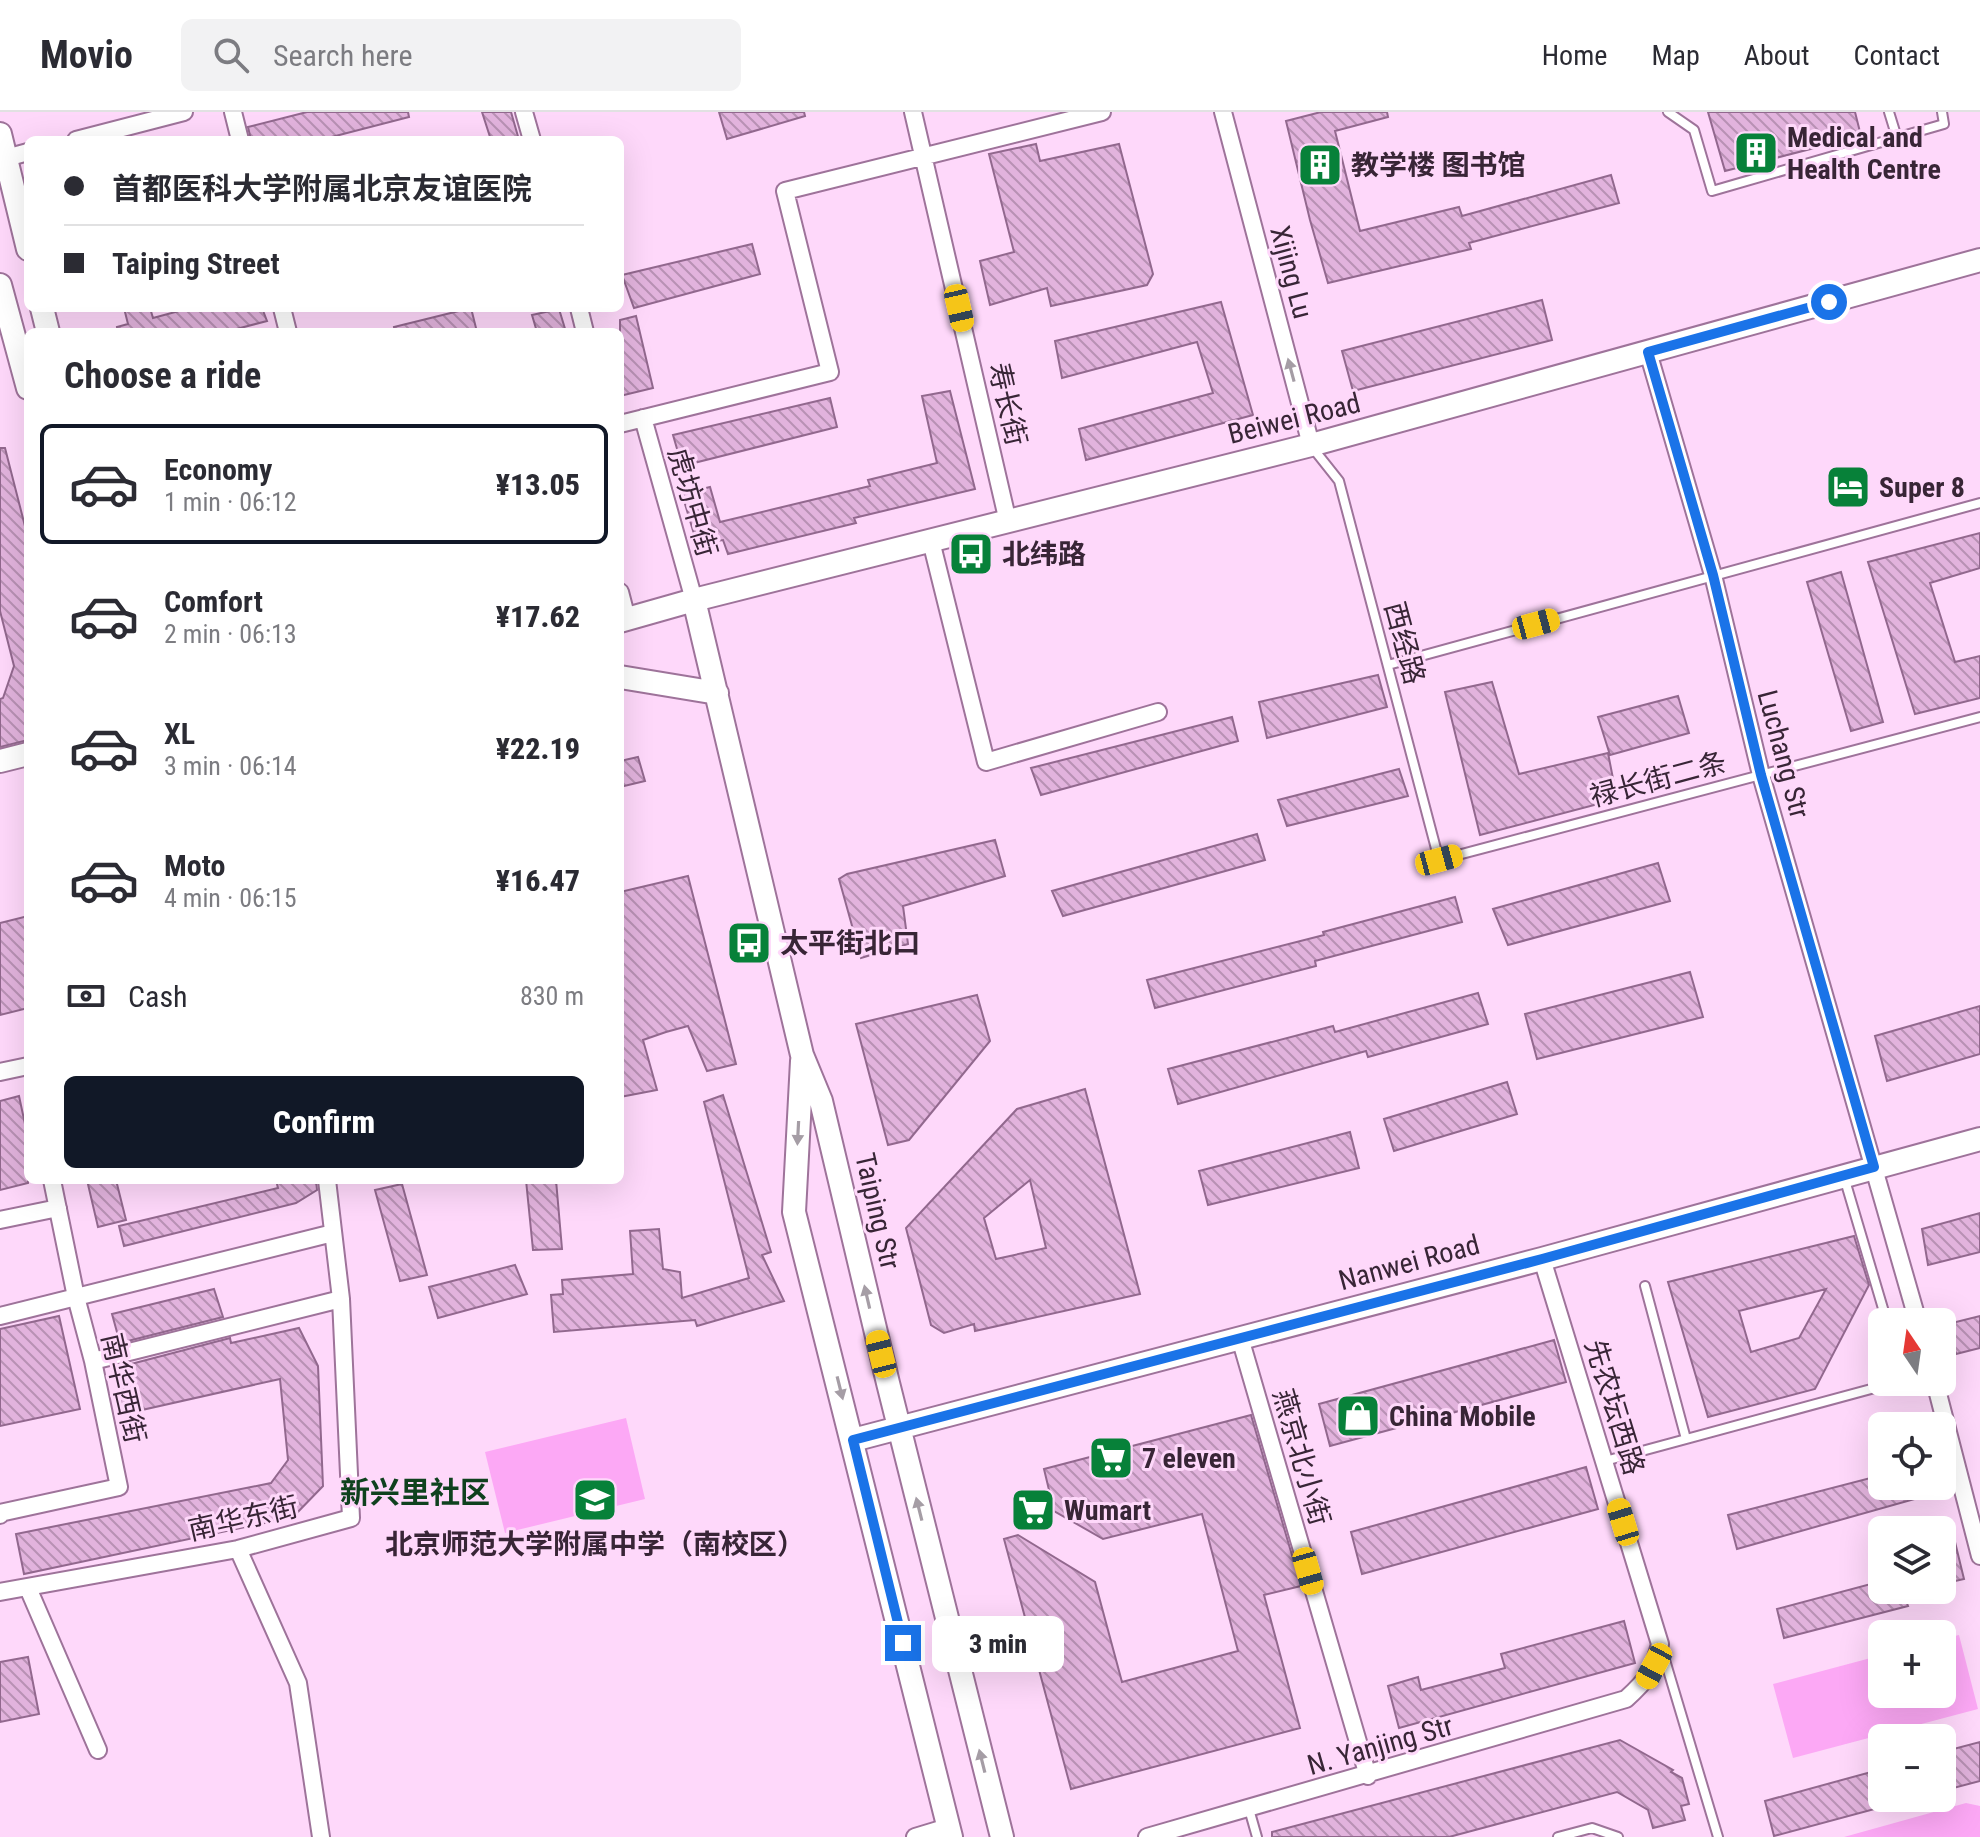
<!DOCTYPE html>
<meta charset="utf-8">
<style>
body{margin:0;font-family:"Roboto Condensed","Noto Sans SC",sans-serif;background:#f2f2f3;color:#2b2b33;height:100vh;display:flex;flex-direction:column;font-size:30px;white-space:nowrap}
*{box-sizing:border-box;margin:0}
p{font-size:26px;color:#7c7c81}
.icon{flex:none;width:44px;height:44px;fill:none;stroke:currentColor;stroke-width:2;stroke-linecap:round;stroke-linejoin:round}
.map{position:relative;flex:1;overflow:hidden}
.sheet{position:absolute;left:24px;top:216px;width:600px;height:856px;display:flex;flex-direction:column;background:#fff;border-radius:12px;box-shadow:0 8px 32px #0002}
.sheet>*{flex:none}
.banner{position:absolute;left:24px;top:24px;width:600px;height:176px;border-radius:12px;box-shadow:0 8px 32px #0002;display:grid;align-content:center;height:176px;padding:0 40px;background:#fff}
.needle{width:52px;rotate:347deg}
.controls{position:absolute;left:1868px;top:1196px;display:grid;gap:16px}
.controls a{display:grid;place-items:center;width:88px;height:88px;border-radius:12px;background:#fff;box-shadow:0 8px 32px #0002;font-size:40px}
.end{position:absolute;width:36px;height:36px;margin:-18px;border:10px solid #1a73e8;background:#fff;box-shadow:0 0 0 4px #fff}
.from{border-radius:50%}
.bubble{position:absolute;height:56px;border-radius:12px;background:#fff;box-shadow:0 8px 32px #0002;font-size:26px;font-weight:800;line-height:56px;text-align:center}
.car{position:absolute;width:24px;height:48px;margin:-24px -12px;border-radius:10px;box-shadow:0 0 6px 2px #0007;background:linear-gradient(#f5c518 24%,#345 0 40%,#f5c518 0 76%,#345 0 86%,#f5c518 0)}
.banner b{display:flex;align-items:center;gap:28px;height:76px;font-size:30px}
.banner b+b{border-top:2px solid #e1e1e2}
.banner i{width:20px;height:20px;background:#2b2b33}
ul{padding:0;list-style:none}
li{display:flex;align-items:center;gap:24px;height:120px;margin:0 16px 12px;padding:0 24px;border:4px solid transparent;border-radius:12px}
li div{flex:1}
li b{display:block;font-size:30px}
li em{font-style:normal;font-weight:800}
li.active{border-color:#111827}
li>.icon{width:72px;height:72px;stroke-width:1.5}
h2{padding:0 40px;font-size:36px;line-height:96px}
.pay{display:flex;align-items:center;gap:20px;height:88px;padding:0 40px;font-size:30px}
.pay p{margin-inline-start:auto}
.button{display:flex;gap:16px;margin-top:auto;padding:16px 40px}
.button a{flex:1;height:92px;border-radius:12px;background:#111827;color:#fff;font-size:32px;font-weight:800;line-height:92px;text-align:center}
header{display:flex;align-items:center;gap:48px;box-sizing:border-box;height:112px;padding:0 40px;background:#fff;border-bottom:2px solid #e1e1e2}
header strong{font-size:38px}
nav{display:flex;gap:44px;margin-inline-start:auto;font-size:28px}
.search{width:560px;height:72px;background:#f2f2f3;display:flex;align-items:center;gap:20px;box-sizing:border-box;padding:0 28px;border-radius:12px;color:#7c7c81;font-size:30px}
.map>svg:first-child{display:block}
.green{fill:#fca8f5}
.building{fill:url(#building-back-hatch);stroke:#92688e;stroke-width:2;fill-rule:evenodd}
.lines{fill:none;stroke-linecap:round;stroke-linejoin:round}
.lane-casing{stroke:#9e739a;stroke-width:12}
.street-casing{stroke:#9e739a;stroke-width:20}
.secondary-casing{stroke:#9e739a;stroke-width:26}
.lane{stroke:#fff;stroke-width:8}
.street{stroke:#fff;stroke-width:16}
.secondary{stroke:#fff;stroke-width:22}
.oneway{fill:#a59da5}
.route{stroke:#1a73e8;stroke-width:10}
.labels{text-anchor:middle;stroke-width:6;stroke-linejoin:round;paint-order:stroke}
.poi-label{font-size:28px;font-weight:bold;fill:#382536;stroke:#fed8fa;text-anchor:start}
.street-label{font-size:28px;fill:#382536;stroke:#fed8fa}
.neighbourhood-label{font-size:30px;font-weight:bold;fill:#0f411e;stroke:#fed8fa}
</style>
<header>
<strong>Movio</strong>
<div class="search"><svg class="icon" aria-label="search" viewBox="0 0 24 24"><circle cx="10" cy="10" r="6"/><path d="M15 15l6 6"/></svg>Search here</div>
<nav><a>Home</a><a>Map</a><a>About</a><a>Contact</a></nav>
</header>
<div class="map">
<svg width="1980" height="1725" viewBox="0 0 1980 1725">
<defs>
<pattern id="building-back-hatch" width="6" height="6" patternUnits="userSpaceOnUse" patternTransform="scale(2)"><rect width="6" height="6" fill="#e2b3dd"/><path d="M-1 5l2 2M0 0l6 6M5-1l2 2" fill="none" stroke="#b891b4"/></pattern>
</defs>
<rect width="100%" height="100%" fill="#fed8fa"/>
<path class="green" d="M626,1306L645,1387L505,1421L485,1340Z
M1959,1523L1978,1597L1793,1646L1773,1572L1882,1543V1582H1942V1527Z
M1966,1691L1980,1694V1725H1844Z"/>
<path class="building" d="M307,0H408L409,5L320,28H251L248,15Z
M482,0H511L519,28H491Z
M719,0H804L805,4L727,27Z
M1321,0H1387L1388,5L1335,19L1360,119L1459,95L1462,104L1611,63L1619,91L1469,131L1471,137L1328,171L1310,108L1286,9Z
M1708,0H1855L1861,24L1725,59Z
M1036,32L1040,49L1119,32L1153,162L1147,173L1051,194L1047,176L990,193L980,149L1014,140L989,42Z
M752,132L760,162L634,196L622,163Z
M1542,188L1552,228L1353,279L1342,239Z
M1221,190L1253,303L1086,348L1079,317L1213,281L1197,230L1062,266L1055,229Z
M124,196H150L153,206L190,196H262L267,209L225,220H118L117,215L128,212Z
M471,196L477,220H395L394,215Z
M559,197L566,220H537L532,203Z
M636,204L653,276L620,284V208Z
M950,279L975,377L854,406L856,411L728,442L723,428L697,432L682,382L710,375L720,410L870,374L868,368L937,351L922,284Z
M830,286L837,315L682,354L673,323Z
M0,336H5L28,426V628L0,635V587L3,586L14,554L0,499Z
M1980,421V456L1930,471L1955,550L1980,544V586L1915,602L1868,450Z
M1841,460L1883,610L1851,619L1807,470Z
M1378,563L1387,595L1267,626L1259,590Z
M1492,570L1519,662L1608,641L1617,687L1480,723L1445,580Z
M1678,584L1689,621L1610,643L1598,605Z
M1232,605L1238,629L1041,683L1031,656Z
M638,645L645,669L620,675V649Z
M1399,657L1408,684L1287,714L1278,688Z
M1257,722L1265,748L1063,804L1052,779Z
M995,728L1005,764L903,794L908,832L861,846L839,767L847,762Z
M1658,751L1670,789L1508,833L1493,797Z
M688,764L736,952L707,959L688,914L666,920L643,928L657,978L620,985V930L623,929L620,916V780Z
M1455,785L1462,810L1315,849L1316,854L1155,896L1147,868L1324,823L1323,820Z
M28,804V896L0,903V811Z
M1690,860L1703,905L1537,947L1525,902Z
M1478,881L1488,912L1368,945L1366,939L1178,992L1168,957L1333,914L1335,920Z
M977,883L990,929L909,1028L888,1033L856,912Z
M1980,894V942L1887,969L1875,924Z
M1507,970L1517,1002L1394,1039L1384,1007Z
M1085,977L1140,1182L975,1219L974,1212L944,1221L931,1213L906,1116L1017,997ZM1030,1068L1046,1136L996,1147L984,1106Z
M723,983L771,1140L762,1143L784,1189L697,1214L695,1208L554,1220L551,1183L563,1182L562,1168L633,1162L630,1119L659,1117L663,1157L680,1160L682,1186L749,1166L704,990Z
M19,984L28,1026V1071L0,1078V989Z
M1350,1020L1359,1056L1208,1093L1199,1059Z
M87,1068H116L126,1108L98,1115Z
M276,1068H316L317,1078L296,1091L124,1134L119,1114L278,1076Z
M526,1068H556L562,1137L533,1138Z
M402,1072L427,1163L400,1169L375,1078Z
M1980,1101V1140L1928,1153L1922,1117Z
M1854,1124L1869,1173L1815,1277L1708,1305L1668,1170ZM1826,1177L1799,1226L1751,1240L1739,1199Z
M515,1153L527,1182L438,1206L429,1175Z
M214,1177L223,1205L120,1231L112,1202Z
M59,1204L80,1297L0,1314V1217Z
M1980,1204V1236L1956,1242L1948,1212Z
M299,1216L318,1254L323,1374L293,1405L24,1462L16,1422L271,1371L288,1348L280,1267L124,1302L112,1257L230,1226L231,1231Z
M1554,1228L1566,1270L1330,1334L1319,1292Z
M1251,1303L1301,1474L1264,1483L1300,1616L1071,1677L1004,1427L1018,1423L1095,1470L1122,1570L1238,1539L1202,1402L1103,1427L1054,1399L1044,1357Z
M1586,1355L1598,1397L1362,1462L1351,1420Z
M1882,1363V1374H1943V1379L1737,1437L1728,1403Z
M1955,1430L1964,1467L1942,1472V1433Z
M1882,1469V1478H1902L1908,1494L1784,1526L1777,1497Z
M1624,1509L1635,1551L1399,1616L1388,1574L1418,1565L1421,1578L1505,1556L1501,1542Z
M28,1545L39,1602L0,1610V1550Z
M1620,1628L1673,1658L1671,1660L1682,1666L1689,1692L1681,1694L1685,1708L1653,1716L1648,1698L1617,1680L1449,1725H1272V1720Z
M1980,1630V1669L1942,1679V1640Z
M1882,1657V1695L1774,1724L1765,1689Z"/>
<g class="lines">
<g class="lane-casing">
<path id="lane" d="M1668,0L1694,18L1712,79L1944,12L1942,0
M1889,0L1897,26
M1312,335L1339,369L1439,748L1980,605
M1388,553L1980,391
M1844,1065L1887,1210
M1645,1174L1686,1327
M1605,1349L1897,1270
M1662,1538L1718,1725
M1249,1697L1257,1725
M1558,1725L1592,1716L1618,1725"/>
</g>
<g class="street-casing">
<path id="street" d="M233,0L240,28
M524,0L532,28
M913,0L1008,410
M1223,0L1311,333
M76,28L184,0
M6,46L28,40
M282,196L288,220
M579,196L585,220
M1648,240L1713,463L1761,663L1918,1210
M643,306L694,488
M620,312L830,260L785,79L1102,0
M931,429L986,650L1158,600
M620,480L627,507
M0,960L28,954
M0,1108L58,1096
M0,1204L333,1121
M1240,1226L1368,1664
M93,1249L341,1187
M1935,1270L1980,1444
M0,1403V1401L119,1375L93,1249L76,1185L52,1068
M238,1437L298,1571L321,1725
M28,1476L98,1638
M0,1480L238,1437L351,1406L341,1187L327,1068
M915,1725L948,1715
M1147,1725L1626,1587C1647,1568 1653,1560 1660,1532L1542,1147"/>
</g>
<g class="secondary-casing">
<path id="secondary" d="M0,22L28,137
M0,173L28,276
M42,196L48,220
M694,488L802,943L821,989L888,1271L1002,1725
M620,509L694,488L1311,333L1980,148
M620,565L717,581
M0,649L28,642
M802,949L794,1100L951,1725
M853,1328L1542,1147L1980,1027"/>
</g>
<use href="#lane" class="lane"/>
<use href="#street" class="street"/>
<use href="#secondary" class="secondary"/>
</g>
<defs><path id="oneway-solid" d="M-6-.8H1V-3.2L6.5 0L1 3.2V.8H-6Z" transform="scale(2)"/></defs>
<g class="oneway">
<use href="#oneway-solid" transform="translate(1291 258) rotate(-105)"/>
<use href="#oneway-solid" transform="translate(798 1021) rotate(93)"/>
<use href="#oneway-solid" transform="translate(867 1185) rotate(-103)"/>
<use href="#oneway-solid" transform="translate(840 1276) rotate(76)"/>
<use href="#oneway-solid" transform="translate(919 1397) rotate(-104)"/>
<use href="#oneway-solid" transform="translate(982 1649) rotate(-104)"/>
</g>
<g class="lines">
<path class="route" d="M903,1531L853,1328L1542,1147L1874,1055L1761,663L1713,463L1648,240L1829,190"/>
</g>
<defs>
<g id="building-square" transform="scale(2.3)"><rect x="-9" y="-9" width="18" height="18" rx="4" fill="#078139" stroke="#fed8fa"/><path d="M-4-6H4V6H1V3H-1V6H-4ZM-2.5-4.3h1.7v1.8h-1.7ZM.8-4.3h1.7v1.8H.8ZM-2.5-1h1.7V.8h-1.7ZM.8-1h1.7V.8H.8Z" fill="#fff"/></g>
<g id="hotel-square" transform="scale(2.3)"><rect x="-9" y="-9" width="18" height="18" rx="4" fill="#078139" stroke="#fed8fa"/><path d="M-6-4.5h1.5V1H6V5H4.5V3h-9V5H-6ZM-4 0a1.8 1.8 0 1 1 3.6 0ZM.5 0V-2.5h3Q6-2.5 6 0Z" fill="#fff"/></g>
<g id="bus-square" transform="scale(2.3)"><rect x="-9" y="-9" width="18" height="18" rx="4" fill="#078139" stroke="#fed8fa"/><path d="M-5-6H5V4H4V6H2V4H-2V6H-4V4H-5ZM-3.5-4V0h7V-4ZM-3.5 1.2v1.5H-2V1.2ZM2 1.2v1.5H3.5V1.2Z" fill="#fff"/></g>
<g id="shop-square" transform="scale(2.3)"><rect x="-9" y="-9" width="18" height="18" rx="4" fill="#078139" stroke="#fed8fa"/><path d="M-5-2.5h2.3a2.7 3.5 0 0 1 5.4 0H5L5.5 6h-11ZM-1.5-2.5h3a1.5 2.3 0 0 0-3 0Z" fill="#fff"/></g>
<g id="supermarket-square" transform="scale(2.3)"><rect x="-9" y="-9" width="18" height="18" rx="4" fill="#078139" stroke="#fed8fa"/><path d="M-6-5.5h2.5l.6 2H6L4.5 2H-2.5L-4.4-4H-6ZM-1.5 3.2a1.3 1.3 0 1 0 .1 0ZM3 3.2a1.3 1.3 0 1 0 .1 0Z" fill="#fff"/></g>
<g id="school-square" transform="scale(2.3)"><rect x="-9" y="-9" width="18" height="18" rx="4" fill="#078139" stroke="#fed8fa"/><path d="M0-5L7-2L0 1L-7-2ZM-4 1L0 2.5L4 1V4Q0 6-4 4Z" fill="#fff"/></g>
</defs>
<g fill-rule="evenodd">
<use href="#building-square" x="1756" y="41"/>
<use href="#building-square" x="1320" y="53"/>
<use href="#hotel-square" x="1848" y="375"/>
<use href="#bus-square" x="971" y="442"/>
<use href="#bus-square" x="749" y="831"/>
<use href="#shop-square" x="1358" y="1304"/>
<use href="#supermarket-square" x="1111" y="1346"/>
<use href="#school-square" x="595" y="1388"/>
<use href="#supermarket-square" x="1033" y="1398"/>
</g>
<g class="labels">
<g class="poi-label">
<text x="1787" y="35">Medical and<tspan x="1787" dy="32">Health Centre</tspan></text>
<text x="1351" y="63">教学楼 图书馆</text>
<text x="1879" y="385">Super 8</text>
<text x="1002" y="452">北纬路</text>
<text x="780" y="841">太平街北口</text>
<text x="1389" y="1314">China Mobile</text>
<text x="1142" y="1356">7 eleven</text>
<text x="1064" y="1408">Wumart</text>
<text x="595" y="1442" text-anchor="middle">北京师范大学附属中学（南校区）</text>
</g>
<g class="street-label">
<text transform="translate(1292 160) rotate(75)" y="10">Xijing Lu</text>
<text transform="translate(1008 292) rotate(77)" y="10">寿长街</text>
<text transform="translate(1294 306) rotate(-14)" y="10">Beiwei Road</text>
<text transform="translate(693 390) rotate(74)" y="10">虎坊中街</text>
<text transform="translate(1405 531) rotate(75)" y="10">西经路</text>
<text transform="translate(1784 642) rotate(75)" y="10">Luchang Str</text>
<text transform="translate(1658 667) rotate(-15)" y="10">禄长街二条</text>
<text transform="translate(878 1099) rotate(77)" y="10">Taiping Str</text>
<text transform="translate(1409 1150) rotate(-15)" y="10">Nanwei Road</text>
<text transform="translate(124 1276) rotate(77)" y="10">南华西街</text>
<text transform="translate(1615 1295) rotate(73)" y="10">先农坛西路</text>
<text transform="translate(1302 1345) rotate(74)" y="10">燕京北小街</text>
<text transform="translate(243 1406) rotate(-13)" y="10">南华东街</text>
<text transform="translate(1380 1633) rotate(-16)" y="10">N. Yanjing Str</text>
</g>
<g class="neighbourhood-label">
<text x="415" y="1391">新兴里社区</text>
</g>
</g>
</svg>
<div class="controls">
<a><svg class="needle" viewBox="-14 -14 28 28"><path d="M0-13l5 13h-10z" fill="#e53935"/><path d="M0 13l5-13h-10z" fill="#7c7c81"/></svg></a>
<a><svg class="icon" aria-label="locate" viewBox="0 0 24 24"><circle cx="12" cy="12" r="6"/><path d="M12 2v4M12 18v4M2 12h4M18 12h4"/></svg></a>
<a><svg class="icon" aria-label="layers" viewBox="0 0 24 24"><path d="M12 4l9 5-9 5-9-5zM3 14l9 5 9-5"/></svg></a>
<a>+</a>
<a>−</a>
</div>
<i class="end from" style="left:1829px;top:190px"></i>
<i class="end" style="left:903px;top:1531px"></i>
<div class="bubble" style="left:932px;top:1504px;width:132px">3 min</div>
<i class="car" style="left:959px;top:196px;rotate:167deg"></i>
<i class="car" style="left:1536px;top:512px;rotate:75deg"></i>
<i class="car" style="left:1439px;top:748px;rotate:75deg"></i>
<i class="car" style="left:881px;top:1242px;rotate:346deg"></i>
<i class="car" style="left:1623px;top:1410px;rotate:343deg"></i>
<i class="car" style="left:1308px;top:1459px;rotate:164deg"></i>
<i class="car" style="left:1654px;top:1554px;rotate:208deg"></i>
<div class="banner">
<b><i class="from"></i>首都医科大学附属北京友谊医院</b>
<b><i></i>Taiping Street</b>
</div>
<section class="sheet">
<h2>Choose a ride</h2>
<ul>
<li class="active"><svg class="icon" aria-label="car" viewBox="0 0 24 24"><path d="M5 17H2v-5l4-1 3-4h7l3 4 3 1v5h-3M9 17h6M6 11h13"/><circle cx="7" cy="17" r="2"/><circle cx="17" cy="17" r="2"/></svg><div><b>Economy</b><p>1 min · 06:12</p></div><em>¥13.05</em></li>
<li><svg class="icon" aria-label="car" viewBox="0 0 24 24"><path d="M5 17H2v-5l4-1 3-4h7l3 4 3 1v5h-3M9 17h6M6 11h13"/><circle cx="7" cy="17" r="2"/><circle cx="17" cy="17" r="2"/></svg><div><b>Comfort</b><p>2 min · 06:13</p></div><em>¥17.62</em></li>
<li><svg class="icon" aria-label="car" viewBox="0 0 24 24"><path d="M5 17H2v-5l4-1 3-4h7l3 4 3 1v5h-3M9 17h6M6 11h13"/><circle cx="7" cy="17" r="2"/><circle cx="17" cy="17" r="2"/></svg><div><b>XL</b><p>3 min · 06:14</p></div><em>¥22.19</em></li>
<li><svg class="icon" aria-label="car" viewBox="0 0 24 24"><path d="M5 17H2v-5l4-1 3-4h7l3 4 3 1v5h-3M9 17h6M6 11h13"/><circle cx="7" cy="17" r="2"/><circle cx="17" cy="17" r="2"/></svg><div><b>Moto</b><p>4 min · 06:15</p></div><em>¥16.47</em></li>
</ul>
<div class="pay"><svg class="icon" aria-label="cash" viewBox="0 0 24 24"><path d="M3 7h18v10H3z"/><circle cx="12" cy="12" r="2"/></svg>Cash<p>830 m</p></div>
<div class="button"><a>Confirm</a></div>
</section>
</div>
